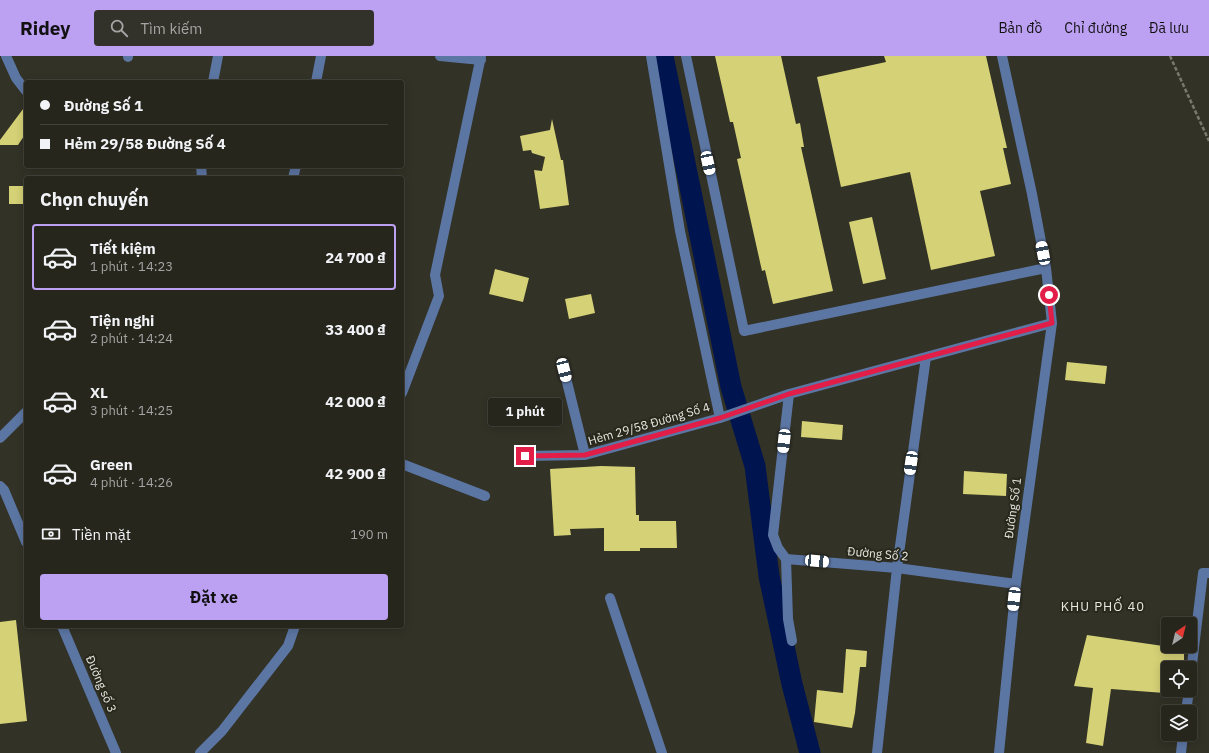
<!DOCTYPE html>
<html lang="vi">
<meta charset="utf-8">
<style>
body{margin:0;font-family:"IBM Plex Sans",sans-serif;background:#32322a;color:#f1f3f6;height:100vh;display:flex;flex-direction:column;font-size:15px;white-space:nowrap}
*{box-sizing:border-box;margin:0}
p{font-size:13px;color:#a4a5a4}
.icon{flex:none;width:22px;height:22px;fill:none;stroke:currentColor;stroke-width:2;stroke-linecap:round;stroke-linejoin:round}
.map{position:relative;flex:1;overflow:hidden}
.side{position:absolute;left:24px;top:120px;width:380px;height:452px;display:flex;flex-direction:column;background:#26261d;border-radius:4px;box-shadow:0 2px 10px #0003,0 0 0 1px #42433b}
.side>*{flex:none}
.banner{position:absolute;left:24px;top:24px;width:380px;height:88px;border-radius:4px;box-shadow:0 2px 10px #0003,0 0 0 1px #42433b;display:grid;align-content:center;height:88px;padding:0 16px;background:#26261d}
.needle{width:26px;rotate:35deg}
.controls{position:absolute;left:1161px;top:561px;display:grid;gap:8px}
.controls a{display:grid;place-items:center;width:36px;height:36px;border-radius:4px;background:#26261d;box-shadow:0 2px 10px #0003,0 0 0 1px #42433b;font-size:20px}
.end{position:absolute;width:18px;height:18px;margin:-9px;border:5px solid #e11d48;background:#fff;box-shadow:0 0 0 2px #fff}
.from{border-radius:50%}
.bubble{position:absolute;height:28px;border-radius:4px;background:#26261d;box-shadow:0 2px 10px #0003,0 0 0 1px #42433b;font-size:13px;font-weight:800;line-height:28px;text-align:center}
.car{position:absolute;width:12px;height:24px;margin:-12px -6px;border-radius:5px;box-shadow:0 0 3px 1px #0007;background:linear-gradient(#fff 24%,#345 0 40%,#fff 0 76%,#345 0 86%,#fff 0)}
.banner b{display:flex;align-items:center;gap:14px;height:38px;font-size:15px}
.banner b+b{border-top:1px solid #42433b}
.banner i{width:10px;height:10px;background:#f1f3f6}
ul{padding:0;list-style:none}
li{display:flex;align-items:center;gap:12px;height:66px;margin:0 8px 6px;padding:0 8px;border:2px solid transparent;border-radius:4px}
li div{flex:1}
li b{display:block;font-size:15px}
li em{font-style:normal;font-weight:800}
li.active{border-color:#bca0f2}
li>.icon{width:36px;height:36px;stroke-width:1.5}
h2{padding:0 16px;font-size:18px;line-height:48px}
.pay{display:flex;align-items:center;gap:10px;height:44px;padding:0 16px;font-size:15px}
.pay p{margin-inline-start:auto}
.primary-button{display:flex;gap:8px;margin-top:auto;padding:8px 16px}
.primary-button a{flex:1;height:46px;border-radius:4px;background:#bca0f2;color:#111;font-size:16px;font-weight:800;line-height:46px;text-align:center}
header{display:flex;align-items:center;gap:24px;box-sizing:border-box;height:56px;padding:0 20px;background:#bca0f2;color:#111}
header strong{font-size:19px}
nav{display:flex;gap:22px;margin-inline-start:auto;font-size:14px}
.search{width:280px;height:36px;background:#32322a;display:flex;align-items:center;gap:10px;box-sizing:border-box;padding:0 14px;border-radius:4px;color:#a4a5a4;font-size:15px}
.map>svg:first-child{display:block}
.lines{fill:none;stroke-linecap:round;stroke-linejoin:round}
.canal{stroke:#001450;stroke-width:21}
.building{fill:#d5d176}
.path{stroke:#79796f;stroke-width:2.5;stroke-dasharray:4 2;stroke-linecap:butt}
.minor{stroke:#5c76a4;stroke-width:10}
.route{stroke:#e11d48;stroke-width:5}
.labels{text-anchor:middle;stroke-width:4;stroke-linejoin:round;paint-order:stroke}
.street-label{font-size:12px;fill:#e8e8e1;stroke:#28281d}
.neighbourhood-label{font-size:13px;letter-spacing:1px;fill:#e8e8e1;stroke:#28281d}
</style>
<header>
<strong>Ridey</strong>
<div class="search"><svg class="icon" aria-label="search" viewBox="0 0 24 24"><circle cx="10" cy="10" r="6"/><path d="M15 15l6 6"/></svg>Tìm kiếm</div>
<nav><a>Bản đồ</a><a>Chỉ đường</a><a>Đã lưu</a></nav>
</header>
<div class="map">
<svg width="1209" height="697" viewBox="0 0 1209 697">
<rect width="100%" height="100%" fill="#323227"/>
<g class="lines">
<path class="canal" d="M663,0L731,331L755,410L769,520L792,628L810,697"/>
</g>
<path class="building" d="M715,0H781L796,68L800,67L804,91H801L833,235L773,248L765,214L762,215L737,103L741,102L733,66H730Z
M884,0H986L1007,92H1003L1011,128L980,135L995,200L931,214L910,116L841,131L817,21L886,6Z
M26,49V77L18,89H0V84Z
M552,63L561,104H563L569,149L540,153L534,114L542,115L545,101L532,97L531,94L523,95L520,80L550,74Z
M9,130H26V148H9Z
M872,161L886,223L863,228L849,166Z
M495,213L529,222L523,246L489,238Z
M591,238L595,257L569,263L565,243Z
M1067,306L1107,310L1105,328L1065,324Z
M802,365L843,369L842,384L801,381Z
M601,410L635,411L636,459H639V465H676L677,492H640V495H604V472L570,473L571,479L554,480L550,413Z
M964,415L1007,418L1006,440L963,438Z
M16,564L27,665L0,668V566Z
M1087,579L1184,593V612H1168V634H1178V638L1111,633L1103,690L1086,687L1093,632L1074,630Z
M846,593L867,595L866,611H860L855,657L852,672L814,666L817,634L843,637Z"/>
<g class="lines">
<path class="path" d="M1170,0L1209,85"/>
<path class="minor" d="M6,0L16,22L26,35
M440,0L481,4
M651,0L680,175L720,362
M686,0L744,275L1046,212
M128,1V0
M213,26L218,0
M316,26L321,0
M201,110L202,122
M293,122L296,110
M564,314L585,399L720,362L789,338L1052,267
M402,337L439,240L435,219L481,0
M789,338L773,479L778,492L786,503L897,512L1016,528
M0,382L26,356
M525,400L585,399
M402,408L485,440
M0,430L4,434L26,486
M786,503L788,563L792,585
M610,542L662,697
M62,570L116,697
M1190,625L1203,517H1209
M1186,656L1189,634
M200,697L222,675L288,590L295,570
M877,697L897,512L926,301
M999,697L1016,528L1052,267L1046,212L1032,138L1002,0
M1181,697L1183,678"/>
</g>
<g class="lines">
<path class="route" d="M525,400L585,399L720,362L789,338L1052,267L1049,239"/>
</g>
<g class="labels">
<g class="street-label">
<text transform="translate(649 368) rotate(-16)" y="4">Hẻm 29/58 Đường Số 4</text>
<text transform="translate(1013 452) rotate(-82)" y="4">Đường Số 1</text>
<text transform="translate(878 498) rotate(5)" y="4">Đường Số 2</text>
<text transform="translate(101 628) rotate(67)" y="4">Đường số 3</text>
</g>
<g class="neighbourhood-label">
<text x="1103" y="555">KHU PHỐ 40</text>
</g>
</g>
</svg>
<div class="controls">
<a><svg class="needle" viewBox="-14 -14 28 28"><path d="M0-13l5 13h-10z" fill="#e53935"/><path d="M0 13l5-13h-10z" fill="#a4a5a4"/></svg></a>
<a><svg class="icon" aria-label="locate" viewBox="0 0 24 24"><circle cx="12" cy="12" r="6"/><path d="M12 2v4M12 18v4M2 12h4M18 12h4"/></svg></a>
<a><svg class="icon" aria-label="layers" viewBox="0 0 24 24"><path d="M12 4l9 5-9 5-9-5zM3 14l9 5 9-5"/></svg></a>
</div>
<i class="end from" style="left:1049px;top:239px"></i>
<i class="end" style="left:525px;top:400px"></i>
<div class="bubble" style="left:488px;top:342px;width:74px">1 phút</div>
<i class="car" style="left:708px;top:107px;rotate:168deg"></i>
<i class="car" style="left:1043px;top:197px;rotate:349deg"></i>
<i class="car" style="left:564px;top:314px;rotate:166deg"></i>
<i class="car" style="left:784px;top:385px;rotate:186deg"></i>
<i class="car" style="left:911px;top:407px;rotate:188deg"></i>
<i class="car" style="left:817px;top:505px;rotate:95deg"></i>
<i class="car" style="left:1014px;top:543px;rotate:186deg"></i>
<div class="banner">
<b><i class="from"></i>Đường Số 1</b>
<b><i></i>Hẻm 29/58 Đường Số 4</b>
</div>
<section class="side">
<h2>Chọn chuyến</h2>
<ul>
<li class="active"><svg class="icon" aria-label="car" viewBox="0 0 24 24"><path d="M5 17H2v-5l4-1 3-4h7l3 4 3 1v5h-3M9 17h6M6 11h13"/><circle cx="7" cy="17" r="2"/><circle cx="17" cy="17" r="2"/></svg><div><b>Tiết kiệm</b><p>1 phút · 14:23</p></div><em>24 700 ₫</em></li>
<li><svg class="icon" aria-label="car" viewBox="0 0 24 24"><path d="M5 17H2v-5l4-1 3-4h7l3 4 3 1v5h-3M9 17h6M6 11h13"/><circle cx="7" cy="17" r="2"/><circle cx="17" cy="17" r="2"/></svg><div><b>Tiện nghi</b><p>2 phút · 14:24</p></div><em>33 400 ₫</em></li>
<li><svg class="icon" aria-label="car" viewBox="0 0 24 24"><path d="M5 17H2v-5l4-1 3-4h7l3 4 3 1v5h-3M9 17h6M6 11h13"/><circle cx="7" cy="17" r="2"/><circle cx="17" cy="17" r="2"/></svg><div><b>XL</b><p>3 phút · 14:25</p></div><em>42 000 ₫</em></li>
<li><svg class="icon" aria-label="car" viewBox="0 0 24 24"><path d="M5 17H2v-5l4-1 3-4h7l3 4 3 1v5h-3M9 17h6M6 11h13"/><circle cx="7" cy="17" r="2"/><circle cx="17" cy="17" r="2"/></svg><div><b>Green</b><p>4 phút · 14:26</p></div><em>42 900 ₫</em></li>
</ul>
<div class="pay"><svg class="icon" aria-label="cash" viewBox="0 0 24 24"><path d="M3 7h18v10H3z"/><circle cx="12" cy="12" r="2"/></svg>Tiền mặt<p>190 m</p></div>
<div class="primary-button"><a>Đặt xe</a></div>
</section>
</div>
